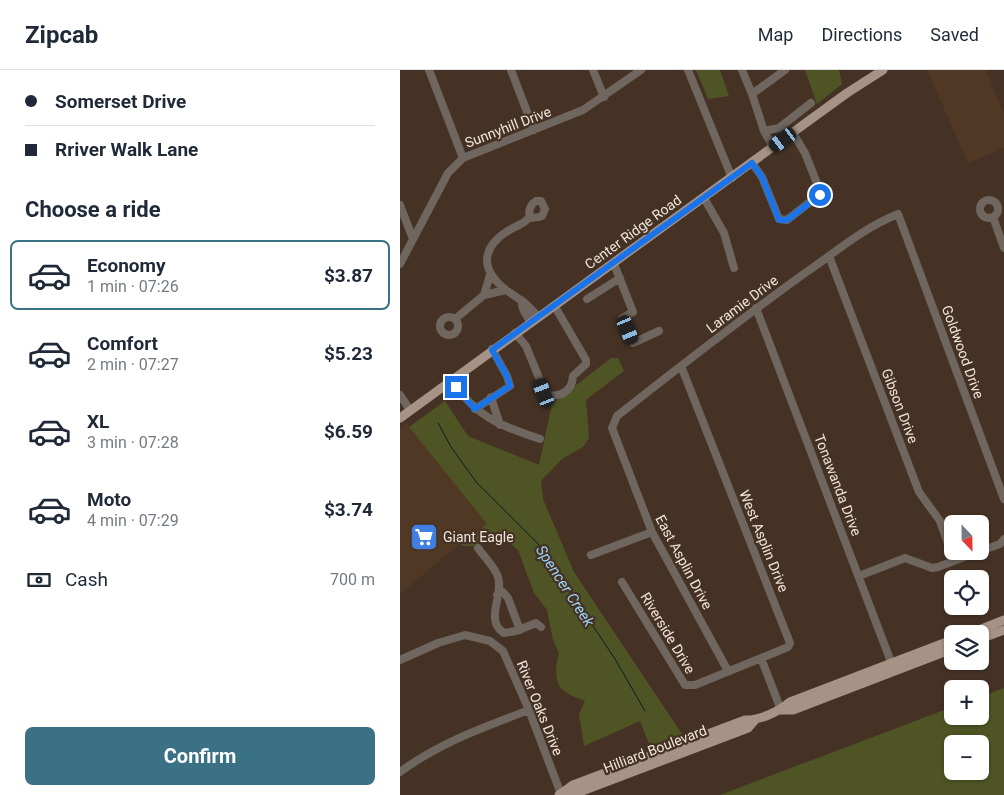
<!DOCTYPE html>
<meta charset="utf-8">
<style>
body{margin:0;font-family:Roboto,sans-serif;background:#f6f6f7;color:#1f2937;height:100vh;display:flex;flex-direction:column;font-size:19px;white-space:nowrap}
*{box-sizing:border-box;margin:0}
p{font-size:16px;color:#747a83}
.icon{flex:none;width:28px;height:28px;fill:none;stroke:currentColor;stroke-width:2;stroke-linecap:round;stroke-linejoin:round}
.map{position:relative;flex:1;overflow:hidden}
.details{display:flex;flex-direction:column;background:#fff;width:400px}
.details>*{flex:none}
.banner{display:grid;align-content:center;height:110px;padding:0 25px;background:#fff}
.needle{width:32px;rotate:158deg}
.tools{position:absolute;left:544px;top:445px;display:grid;gap:10px}
.tools a{display:grid;place-items:center;width:45px;height:45px;border-radius:8px;background:#fff;box-shadow:0 1px 4px #0004;font-size:25px}
.end{position:absolute;width:22px;height:22px;margin:-11px;border:6px solid #1a73e8;background:#fff;box-shadow:0 0 0 2px #fff}
.from{border-radius:50%}
.car{position:absolute;width:15px;height:30px;margin:-15px -8px;border-radius:6px;box-shadow:0 0 4px 1px #0007;background:linear-gradient(#222 24%,#8ab4d8 0 40%,#222 0 76%,#8ab4d8 0 86%,#222 0)}
.banner b{display:flex;align-items:center;gap:18px;height:48px;font-size:19px}
.banner b+b{border-top:1px solid #e0e1e3}
.banner i{width:12px;height:12px;background:#1f2937}
ul{padding:0;list-style:none}
li{display:flex;align-items:center;gap:15px;height:70px;margin:0 10px 8px;padding:0 15px;border:2px solid transparent;border-radius:8px}
li div{flex:1}
li b{display:block;font-size:19px}
li em{font-style:normal;font-weight:700}
li.on{border-color:#3a7185}
li>.icon{width:45px;height:45px;stroke-width:1.5}
h2{padding:0 25px;font-size:22px;line-height:60px}
.pay{display:flex;align-items:center;gap:12px;height:55px;padding:0 25px;font-size:19px}
.pay p{margin-inline-start:auto}
.action{display:flex;gap:10px;margin-top:auto;padding:10px 25px}
.action a{flex:1;height:58px;border-radius:8px;background:#3a7185;color:#fff;font-size:20px;font-weight:700;line-height:58px;text-align:center}
header{display:flex;align-items:center;gap:30px;box-sizing:border-box;height:70px;padding:0 25px;background:#fff;border-bottom:1px solid #e0e1e3}
header strong{font-size:24px}
nav{display:flex;gap:28px;margin-inline-start:auto;font-size:18px}
main{display:flex;flex:1;min-height:0}
.map>svg:first-child{display:block}
.built{fill:#503824}
.green{fill:#4f5425;fill-rule:evenodd}
.lines{fill:none;stroke-linecap:round;stroke-linejoin:round}
.stream{stroke:#041d29;stroke-width:1}
.minor{stroke:#6f665f;stroke-width:8}
.major{stroke:#a79385;stroke-width:9}
.route{stroke:#1a73e8;stroke-width:6}
.labels{text-anchor:middle;stroke-width:4.5;stroke-linejoin:round;paint-order:stroke}
.street-label{font-size:14px;fill:#f0e4db;stroke:#453224}
.poi-label{font-size:14px;fill:#f0e4db;stroke:#453224;text-anchor:start}
.water-label{font-size:15px;font-style:italic;fill:#98d5f6;stroke:#453224}
</style>
<header>
<strong>Zipcab</strong>
<nav><a>Map</a><a>Directions</a><a>Saved</a></nav>
</header>
<main>
<section class="details">
<div class="banner">
<b><i class="from"></i>Somerset Drive</b>
<b><i></i>Rriver Walk Lane</b>
</div>
<h2>Choose a ride</h2>
<ul>
<li class="on"><svg class="icon" aria-label="car" viewBox="0 0 24 24"><path d="M5 17H2v-5l4-1 3-4h7l3 4 3 1v5h-3M9 17h6M6 11h13"/><circle cx="7" cy="17" r="2"/><circle cx="17" cy="17" r="2"/></svg><div><b>Economy</b><p>1 min · 07:26</p></div><em>$3.87</em></li>
<li><svg class="icon" aria-label="car" viewBox="0 0 24 24"><path d="M5 17H2v-5l4-1 3-4h7l3 4 3 1v5h-3M9 17h6M6 11h13"/><circle cx="7" cy="17" r="2"/><circle cx="17" cy="17" r="2"/></svg><div><b>Comfort</b><p>2 min · 07:27</p></div><em>$5.23</em></li>
<li><svg class="icon" aria-label="car" viewBox="0 0 24 24"><path d="M5 17H2v-5l4-1 3-4h7l3 4 3 1v5h-3M9 17h6M6 11h13"/><circle cx="7" cy="17" r="2"/><circle cx="17" cy="17" r="2"/></svg><div><b>XL</b><p>3 min · 07:28</p></div><em>$6.59</em></li>
<li><svg class="icon" aria-label="car" viewBox="0 0 24 24"><path d="M5 17H2v-5l4-1 3-4h7l3 4 3 1v5h-3M9 17h6M6 11h13"/><circle cx="7" cy="17" r="2"/><circle cx="17" cy="17" r="2"/></svg><div><b>Moto</b><p>4 min · 07:29</p></div><em>$3.74</em></li>
</ul>
<div class="pay"><svg class="icon" aria-label="cash" viewBox="0 0 24 24"><path d="M3 7h18v10H3z"/><circle cx="12" cy="12" r="2"/></svg>Cash<p>700 m</p></div>
<div class="action"><a>Confirm</a></div>
</section>
<div class="map">
<svg width="604" height="725" viewBox="0 0 604 725">
<rect width="100%" height="100%" fill="#453224"/>
<path class="built" d="M527,0H586L604,44V78L568,93Z
M6,353L88,454L51,481L0,524V358Z"/>
<path class="green" d="M296,0H320L329,26L308,29Z
M405,0H439L442,14L417,34Z
M211,288H218L224,301L186,330L189,368L183,377L162,389L141,411L143,429L174,502L282,664L250,676L240,651L184,676L179,644L185,631C179,628 172,627 167,623C152,615 156,596 159,583L153,570L147,540L134,523L118,480L96,462L74,476H63L61,474L87,454L9,357L45,331L68,366L139,395L152,334Z
M604,618V725H320L552,637V646H580V627ZM552,674H580V701H552Z"/>
<g class="lines">
<path class="stream" d="M38,353L51,377L77,413L140,476L215,589L245,641"/>
<path class="minor" d="M29,0L63,88
M111,0L134,60
M193,0L204,27
M288,0L332,108
M342,0L352,24L385,0
M352,24L364,61L373,77
M364,61L379,58L411,33
M352,93L362,107L379,149L387,150L419,125L420,121L405,83L393,63
M304,128L324,163L334,198
M580 139a9 9 0 1 1 18 0a9 9 0 1 1-18 0Z
M0,135L13,169
M593,147L604,178
M429,186L519,422L540,451L554,491
M0,194L48,103L63,88L183,40L241,0
M214,194L233,242L222,248L233,273L259,261
M106,220C72,193 88,169 121,154C124,153 128,148 130,148C134,147 138,148 142,146L145,139L141,131H136C130,135 128,141 130,148
M84,225L90,205
M187,229L220,208
M356,238L493,597
M40 256a9 9 0 1 1 18 0a9 9 0 1 1-18 0Z
M55,249L84,225L106,220L125,233L135,243L134,249L128,248L123,239L121,230
M115,263L126,276L146,325C161,327 172,322 173,306L186,294V290L154,235
M51,310C78,348 97,354 140,369
M0,325L10,340
M91,327L100,355
M75,339L110,316L107,306L92,279
M78,478C84,487 95,497 98,507C104,525 84,551 104,563L116,561L136,553L141,557
M580,481L600,474L604,469
M191,485L252,462
M459,506L505,488L532,498L538,497L580,481
M222,512L285,615H295L376,582L388,577L390,573L281,296
M97,525L103,522L108,528L120,560
M361,588L381,640
M0,590L38,573L65,565L90,571L103,581L129,640L161,724
M328,601L252,462L212,358L217,346C279,297 341,249 405,203C436,182 463,158 498,144L604,429
M0,702C39,673 84,657 129,640"/>
<path class="major" d="M0,348L447,23L483,0
M569,564L604,550
M580,569L604,560
M381,640H393L552,579
M161,724L177,723L348,658L355,650
M159,725L173,715L345,650C361,650 378,642 390,632L552,570"/>
</g>
<g class="lines">
<path class="route" d="M56,317L75,339L110,316L107,306L92,280L352,93L362,107L379,150H387L420,125"/>
</g>
<defs>
<g id="supermarket-square" transform="scale(1.4375)"><rect x="-9" y="-9" width="18" height="18" rx="4" fill="#3f7fe0" stroke="#453224"/><path d="M-6-5.5h2.5l.6 2H6L4.5 2H-2.5L-4.4-4H-6ZM-1.5 3.2a1.3 1.3 0 1 0 .1 0ZM3 3.2a1.3 1.3 0 1 0 .1 0Z" fill="#fff"/></g>
</defs>
<g fill-rule="evenodd">
<use href="#supermarket-square" x="24" y="467"/>
</g>
<g class="labels">
<g class="street-label">
<text transform="translate(108 57) rotate(-21)" y="5">Sunnyhill Drive</text>
<text transform="translate(233 162) rotate(-36)" y="5">Center Ridge Road</text>
<text transform="translate(342 234) rotate(-37)" y="5">Laramie Drive</text>
<text transform="translate(563 282) rotate(70)" y="5">Goldwood Drive</text>
<text transform="translate(500 336) rotate(69)" y="5">Gibson Drive</text>
<text transform="translate(438 415) rotate(69)" y="5">Tonawanda Drive</text>
<text transform="translate(364 471) rotate(68)" y="5">West Asplin Drive</text>
<text transform="translate(284 492) rotate(62)" y="5">East Asplin Drive</text>
<text transform="translate(268 563) rotate(59)" y="5">Riverside Drive</text>
<text transform="translate(140 638) rotate(68)" y="5">River Oaks Drive</text>
<text transform="translate(255 679) rotate(-21)" y="5">Hilliard Boulevard</text>
</g>
<g class="poi-label">
<text x="43" y="472">Giant Eagle</text>
</g>
<g class="water-label">
<text transform="translate(165 516) rotate(57)" y="5">Spencer Creek</text>
</g>
</g>
</svg>
<div class="tools">
<a><svg class="needle" viewBox="-14 -14 28 28"><path d="M0-13l5 13h-10z" fill="#e53935"/><path d="M0 13l5-13h-10z" fill="#747a83"/></svg></a>
<a><svg class="icon" aria-label="locate" viewBox="0 0 24 24"><circle cx="12" cy="12" r="6"/><path d="M12 2v4M12 18v4M2 12h4M18 12h4"/></svg></a>
<a><svg class="icon" aria-label="layers" viewBox="0 0 24 24"><path d="M12 4l9 5-9 5-9-5zM3 14l9 5 9-5"/></svg></a>
<a>+</a>
<a>−</a>
</div>
<i class="end from" style="left:420px;top:125px"></i>
<i class="end" style="left:56px;top:317px"></i>
<i class="car" style="left:383px;top:70px;rotate:234deg"></i>
<i class="car" style="left:228px;top:260px;rotate:157deg"></i>
<i class="car" style="left:144px;top:323px;rotate:339deg"></i>
</div>
</main>
